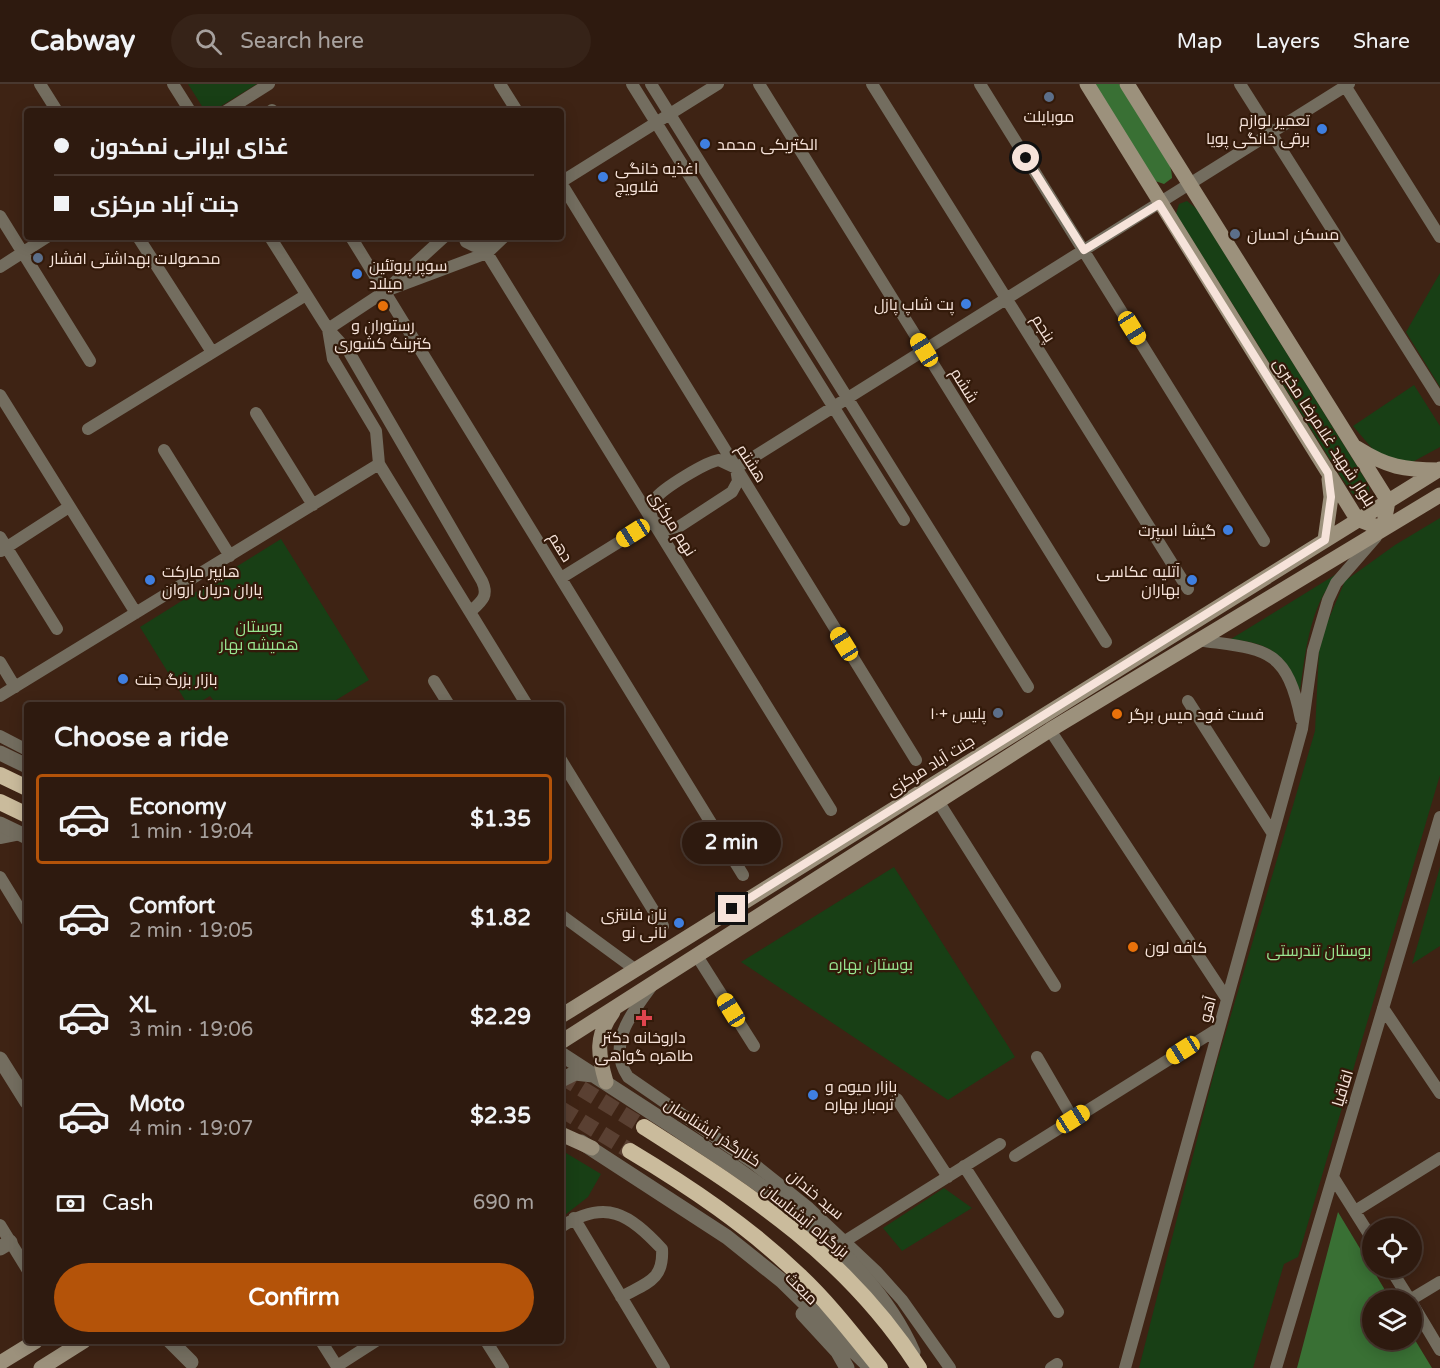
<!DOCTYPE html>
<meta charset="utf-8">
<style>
body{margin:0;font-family:"Varela Round",Cairo,sans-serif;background:#362318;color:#f1f3f6;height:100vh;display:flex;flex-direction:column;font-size:22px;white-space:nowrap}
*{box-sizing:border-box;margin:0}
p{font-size:20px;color:#a7a19e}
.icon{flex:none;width:33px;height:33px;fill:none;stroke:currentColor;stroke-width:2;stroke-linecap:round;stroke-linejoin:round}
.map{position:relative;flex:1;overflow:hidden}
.drawer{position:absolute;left:24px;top:618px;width:540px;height:642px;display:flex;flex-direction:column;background:#2e1a0f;border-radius:6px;box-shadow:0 3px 15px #0003,0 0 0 2px #49382f}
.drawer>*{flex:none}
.top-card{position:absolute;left:24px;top:24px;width:540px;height:132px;border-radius:6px;box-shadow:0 3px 15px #0003,0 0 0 2px #49382f;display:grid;align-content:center;height:132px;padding:0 30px;background:#2e1a0f}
.controls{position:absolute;left:1362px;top:1134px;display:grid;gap:12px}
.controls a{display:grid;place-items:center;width:60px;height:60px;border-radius:50%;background:#2e1a0f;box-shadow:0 3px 15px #0003,0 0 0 2px #49382f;font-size:30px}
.end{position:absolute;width:27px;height:27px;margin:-14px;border:8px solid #f6e3da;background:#111;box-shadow:0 0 0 3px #111}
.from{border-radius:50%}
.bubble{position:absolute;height:42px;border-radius:21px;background:#2e1a0f;box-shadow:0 3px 15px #0003,0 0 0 2px #49382f;font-size:20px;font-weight:700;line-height:42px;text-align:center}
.car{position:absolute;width:18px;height:36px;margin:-18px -9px;border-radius:8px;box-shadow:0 0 4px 2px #0007;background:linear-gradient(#f5c518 24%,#345 0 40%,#f5c518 0 76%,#345 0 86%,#f5c518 0)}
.top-card b{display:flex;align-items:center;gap:21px;height:57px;font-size:22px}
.top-card b+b{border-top:2px solid #49382f}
.top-card i{width:15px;height:15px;background:#f1f3f6}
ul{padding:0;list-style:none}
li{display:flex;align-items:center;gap:18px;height:90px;margin:0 12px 9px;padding:0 18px;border:3px solid transparent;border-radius:6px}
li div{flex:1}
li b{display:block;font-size:22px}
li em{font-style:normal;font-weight:700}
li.on{border-color:#b45309}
li>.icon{width:54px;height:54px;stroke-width:1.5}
h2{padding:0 30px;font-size:27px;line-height:72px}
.pay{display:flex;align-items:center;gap:15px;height:66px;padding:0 30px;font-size:22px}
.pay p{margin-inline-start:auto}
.cta{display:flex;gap:12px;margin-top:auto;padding:12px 30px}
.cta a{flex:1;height:69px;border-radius:36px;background:#b45309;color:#fff;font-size:24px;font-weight:700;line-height:69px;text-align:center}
header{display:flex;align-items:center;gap:36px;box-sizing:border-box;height:84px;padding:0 30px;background:#2e1a0f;border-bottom:2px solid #49382f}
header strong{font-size:28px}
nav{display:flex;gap:33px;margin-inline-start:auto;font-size:21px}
.search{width:420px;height:54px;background:#362318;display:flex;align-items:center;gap:15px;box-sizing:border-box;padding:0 21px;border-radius:33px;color:#a7a19e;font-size:22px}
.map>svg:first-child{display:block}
.green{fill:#183f15}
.forest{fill:#397034}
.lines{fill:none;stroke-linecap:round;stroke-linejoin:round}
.trunk-tunnel{stroke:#5a4032;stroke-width:16;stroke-dasharray:16 8;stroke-linecap:butt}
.minor{stroke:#736d5f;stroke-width:12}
.tertiary{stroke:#736d5f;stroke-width:15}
.secondary{stroke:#9c917c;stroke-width:15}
.trunk{stroke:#cabb9c;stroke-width:16}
.route{stroke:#f6e3da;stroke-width:8}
.service-dot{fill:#5c6f8a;stroke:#331a0a;stroke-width:2}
.shop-dot{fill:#3f7fe0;stroke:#331a0a;stroke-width:2}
.food-dot{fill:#e8710a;stroke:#331a0a;stroke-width:2}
.health-dot{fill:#e0444e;stroke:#331a0a;stroke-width:2}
.labels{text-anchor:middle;stroke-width:4.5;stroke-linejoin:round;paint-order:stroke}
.poi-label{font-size:16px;fill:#f6e3da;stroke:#331a0a;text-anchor:start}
.street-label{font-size:16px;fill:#f6e3da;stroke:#331a0a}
.park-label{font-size:16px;fill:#99e691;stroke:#331a0a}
</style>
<header>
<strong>Cabway</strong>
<div class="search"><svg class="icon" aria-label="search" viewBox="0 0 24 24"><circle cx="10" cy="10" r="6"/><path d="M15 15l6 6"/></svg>Search here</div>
<nav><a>Map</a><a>Layers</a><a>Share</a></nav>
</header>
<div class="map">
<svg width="1440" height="1284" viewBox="0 0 1440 1284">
<rect width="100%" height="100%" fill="#3e2314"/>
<path class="green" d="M188,0H257L213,27H205Z
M1187,117L1197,125L1365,395L1369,403L1370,415L1364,418L1354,412L1341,393L1176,130L1179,120Z
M1440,189V303L1406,248Z
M1414,301L1440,342V363L1407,381L1376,369L1353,342Z
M1440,434V691L1298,1173L1284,1180L1253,1284H1139L1215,985L1315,647L1319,567L1327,539L1345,497L1395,461Z
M281,455L369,596L328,621H217L210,612L195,621H188L140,543Z
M1343,486C1310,515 1306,565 1300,607C1285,569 1271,560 1231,555Z
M894,783L1015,973L948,1016L741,878Z
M1440,783V862L1412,880Z
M561,1066L601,1090L588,1113L561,1134Z
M944,1104L972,1124L902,1167L883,1144Z"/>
<path class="forest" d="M1094,0H1119C1134,22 1173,69 1172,94L1164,100L1155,97Z
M1338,1128L1391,1216H1372V1256H1412V1251L1432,1284H1297Z"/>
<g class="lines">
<path class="trunk-tunnel" d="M561,992L644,1043
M561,1025L630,1067"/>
<path class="minor" d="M40,0L57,27
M173,0L190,27
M500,0L517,27
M632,0L904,436
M651,0L1028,603
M759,0L1106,558
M872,0L1188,505
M980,0L1264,457
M1240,0L1440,316
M1344,0L1440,153
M272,26L273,27
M226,27L269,0
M561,98L718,0
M561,99L916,676
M0,132L90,277
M138,153L212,268
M270,153L328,245L349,268L482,497C489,512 482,517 471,527
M351,153L743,791
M464,153L466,158L474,162L482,161L487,153
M482,161L831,726
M0,183L47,153
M391,205L487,169L504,153
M328,245L333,275L376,347L379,380L527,621
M328,245L384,208L444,153
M0,311L136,529
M256,329L313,421
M88,345L306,211
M164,366L230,472
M719,376L736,384L738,397L732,408L680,442L669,445L653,437C650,430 649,421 655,415C663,404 706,378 719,376Z
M736,384L1349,0
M0,453L57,545
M1,467L69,423
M561,494L653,437
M1198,556C1264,566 1286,561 1301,635
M0,578L15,603
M434,597L449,621
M0,612L379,380
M1188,617L1273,750
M1050,646L1227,915
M0,652L27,666
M561,676L663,842
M938,717L1055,902
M0,754L20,750
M0,793L27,837
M561,831L636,886
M697,872L754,962
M651,903C632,929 606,960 628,993L754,1080L809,1124L876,1187L902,1216L950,1284
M1383,924L1440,1009
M1037,973L1073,1035
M897,1015L948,1093
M1015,1072L1219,944
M964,1082L1058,1228
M1333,1093L1372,1155
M1355,1127L1440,1074
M574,1134L664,1284
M0,1141L27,1185
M561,1143C606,1114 629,1130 662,1165C664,1197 646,1199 621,1213
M845,1157L1000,1060
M1390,1184L1410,1216
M1410,1216L1440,1198
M1412,1219L1440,1266
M321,1257L338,1284
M486,1257L503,1284
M337,1282L376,1257
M1051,1284L1057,1280
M1125,1284L1302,645L1313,567L1328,516L1336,499L1376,453
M1276,1284L1440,733"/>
<path class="tertiary" d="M0,669L27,682
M0,740L27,753
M561,970C598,994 635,1018 672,1042C759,1099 870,1169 913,1268
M0,975L27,1018
M561,996L575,989L593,991
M581,1058L727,1153L782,1197L871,1284
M0,1164L10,1158
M803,1230L838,1268L847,1284
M170,1257L191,1278"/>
<path class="secondary" d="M1087,0L1357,435L1383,445L1388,417L1127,0
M1357,364C1387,383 1404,386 1439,386
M1325,456L1331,413L1329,395
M561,932L1440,385
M561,958L1050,646L1440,411
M606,998C598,971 595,952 613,928
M561,1050L592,1064
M0,1279L36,1257
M41,1284L84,1257"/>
<path class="trunk" d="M0,691L27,704
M0,718L27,731
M644,1043C752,1112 848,1173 919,1284
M630,1067C690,1103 748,1142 799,1191C829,1219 854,1252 880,1284"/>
</g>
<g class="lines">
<path class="route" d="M732,825L1325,456L1331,413L1328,389L1159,120L1084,166L1026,74"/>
</g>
<g class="service-dot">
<circle cx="1049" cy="13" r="6"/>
<circle cx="1235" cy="150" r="6"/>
<circle cx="38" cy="174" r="6"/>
<circle cx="998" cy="629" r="6"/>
</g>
<g class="shop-dot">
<circle cx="1322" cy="45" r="6"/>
<circle cx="705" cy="60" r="6"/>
<circle cx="603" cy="93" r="6"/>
<circle cx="357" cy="190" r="6"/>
<circle cx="966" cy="220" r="6"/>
<circle cx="1228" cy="446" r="6"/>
<circle cx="150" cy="496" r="6"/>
<circle cx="1192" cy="496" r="6"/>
<circle cx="123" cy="595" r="6"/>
<circle cx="679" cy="839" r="6"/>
<circle cx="813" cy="1011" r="6"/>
</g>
<g class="food-dot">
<circle cx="383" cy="222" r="6"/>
<circle cx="1117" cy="630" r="6"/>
<circle cx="1133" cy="863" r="6"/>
</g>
<path class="health-dot" d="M641 925h6v6h6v6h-6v6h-6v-6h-6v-6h6z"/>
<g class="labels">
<g class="poi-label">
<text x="1049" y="38" text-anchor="middle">موبایلت</text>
<text x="1310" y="42" text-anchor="end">تعمیر لوازم<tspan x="1310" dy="18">برقی خانگی پویا</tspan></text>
<text x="717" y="66">الکتریکی محمد</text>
<text x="615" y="90">اغذیه خانگی<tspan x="615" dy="18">فلاویچ</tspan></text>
<text x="1247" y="156">مسکن احسان</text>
<text x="50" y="180">محصولات بهداشتی افشار</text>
<text x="369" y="187">سوپر پروتئین<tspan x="369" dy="18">میلاد</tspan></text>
<text x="954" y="226" text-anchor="end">پت شاپ پازل</text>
<text x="383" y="247" text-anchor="middle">رستوران و<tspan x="383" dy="18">کترینگ کشوری</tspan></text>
<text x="1216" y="452" text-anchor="end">گیشا اسپرت</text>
<text x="162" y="493">هایپر مارکت<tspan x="162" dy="18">یاران دریان آروان</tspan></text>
<text x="1180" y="493" text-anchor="end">آتلیه عکاسی<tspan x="1180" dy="18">بهاران</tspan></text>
<text x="135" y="601">بازار بزرگ جنت</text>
<text x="986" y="635" text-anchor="end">پلیس +۱۰</text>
<text x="1129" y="636">فست فود میس برگر</text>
<text x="667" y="836" text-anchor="end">نان فانتزی<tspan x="667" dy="18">نانی نو</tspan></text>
<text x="1145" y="869">کافه لون</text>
<text x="644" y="959" text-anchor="middle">داروخانه دکتر<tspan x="644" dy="18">طاهره گواهی</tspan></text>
<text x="825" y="1008">بازار میوه و<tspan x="825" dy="18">تره‌بار بهاره</tspan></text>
</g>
<g class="street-label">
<text transform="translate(1044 244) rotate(58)" y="6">پنجم</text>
<text transform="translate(965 301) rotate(58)" y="6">ششم</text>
<text transform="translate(1325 348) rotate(57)" y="6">بلوار شهید غلامرضا مخبری</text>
<text transform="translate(752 379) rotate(58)" y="6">هشتم</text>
<text transform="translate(673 439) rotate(58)" y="6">نهم مرکزی</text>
<text transform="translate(561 463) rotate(58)" y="6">دهم</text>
<text transform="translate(930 681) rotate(-32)" y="6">جنت آباد مرکزی</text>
<text transform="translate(1207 925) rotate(-75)" y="6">آهو</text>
<text transform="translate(1342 1004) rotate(-73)" y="6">اقاقیا</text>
<text transform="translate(713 1048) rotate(33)" y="6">کنارگذر آبشناسان</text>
<text transform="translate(816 1110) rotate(40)" y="6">سید خندان</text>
<text transform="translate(806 1136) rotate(39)" y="6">بزرگراه آبشناسان</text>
<text transform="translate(802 1204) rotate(45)" y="6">مبعث</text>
</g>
<g class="park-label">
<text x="259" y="548">بوستان<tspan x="259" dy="18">همیشه بهار</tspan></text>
<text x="1319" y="872">بوستان تندرستی</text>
<text x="871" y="886">بوستان بهاره</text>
</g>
</g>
</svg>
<div class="controls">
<a><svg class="icon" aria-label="locate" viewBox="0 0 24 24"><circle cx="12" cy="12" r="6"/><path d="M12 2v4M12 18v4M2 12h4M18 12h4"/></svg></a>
<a><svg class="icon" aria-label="layers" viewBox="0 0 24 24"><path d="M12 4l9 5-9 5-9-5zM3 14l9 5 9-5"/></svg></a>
</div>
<i class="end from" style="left:1026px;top:74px"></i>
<i class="end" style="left:732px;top:825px"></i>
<div class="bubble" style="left:682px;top:738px;width:99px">2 min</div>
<i class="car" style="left:1132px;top:244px;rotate:148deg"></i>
<i class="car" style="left:924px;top:266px;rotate:328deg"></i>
<i class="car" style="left:633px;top:449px;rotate:238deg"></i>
<i class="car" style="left:844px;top:560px;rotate:328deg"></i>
<i class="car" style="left:731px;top:926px;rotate:328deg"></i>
<i class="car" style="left:1183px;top:966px;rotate:238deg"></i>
<i class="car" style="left:1073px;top:1035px;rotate:58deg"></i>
<div class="top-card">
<b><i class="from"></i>غذای ایرانی نمکدون</b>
<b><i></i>جنت آباد مرکزی</b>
</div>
<section class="drawer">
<h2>Choose a ride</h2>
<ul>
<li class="on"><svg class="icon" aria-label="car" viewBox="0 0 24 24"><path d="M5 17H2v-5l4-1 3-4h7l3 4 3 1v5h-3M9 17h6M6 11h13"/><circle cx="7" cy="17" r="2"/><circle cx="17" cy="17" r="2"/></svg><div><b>Economy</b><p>1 min · 19:04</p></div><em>$1.35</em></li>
<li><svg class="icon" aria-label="car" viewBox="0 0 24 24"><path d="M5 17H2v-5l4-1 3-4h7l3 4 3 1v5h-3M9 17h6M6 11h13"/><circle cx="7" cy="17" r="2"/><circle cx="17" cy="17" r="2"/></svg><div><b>Comfort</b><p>2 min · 19:05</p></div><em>$1.82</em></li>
<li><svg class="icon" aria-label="car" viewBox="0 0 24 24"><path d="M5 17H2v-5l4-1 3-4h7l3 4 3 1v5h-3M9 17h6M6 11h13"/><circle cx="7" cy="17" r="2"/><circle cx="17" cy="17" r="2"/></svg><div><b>XL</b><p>3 min · 19:06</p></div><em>$2.29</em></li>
<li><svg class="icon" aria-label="car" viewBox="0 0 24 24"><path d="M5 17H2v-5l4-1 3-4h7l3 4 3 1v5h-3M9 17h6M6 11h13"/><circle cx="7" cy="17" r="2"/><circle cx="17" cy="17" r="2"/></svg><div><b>Moto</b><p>4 min · 19:07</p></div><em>$2.35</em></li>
</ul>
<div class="pay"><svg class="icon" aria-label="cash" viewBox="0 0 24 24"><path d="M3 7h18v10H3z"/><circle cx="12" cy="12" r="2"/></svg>Cash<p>690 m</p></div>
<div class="cta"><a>Confirm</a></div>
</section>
</div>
